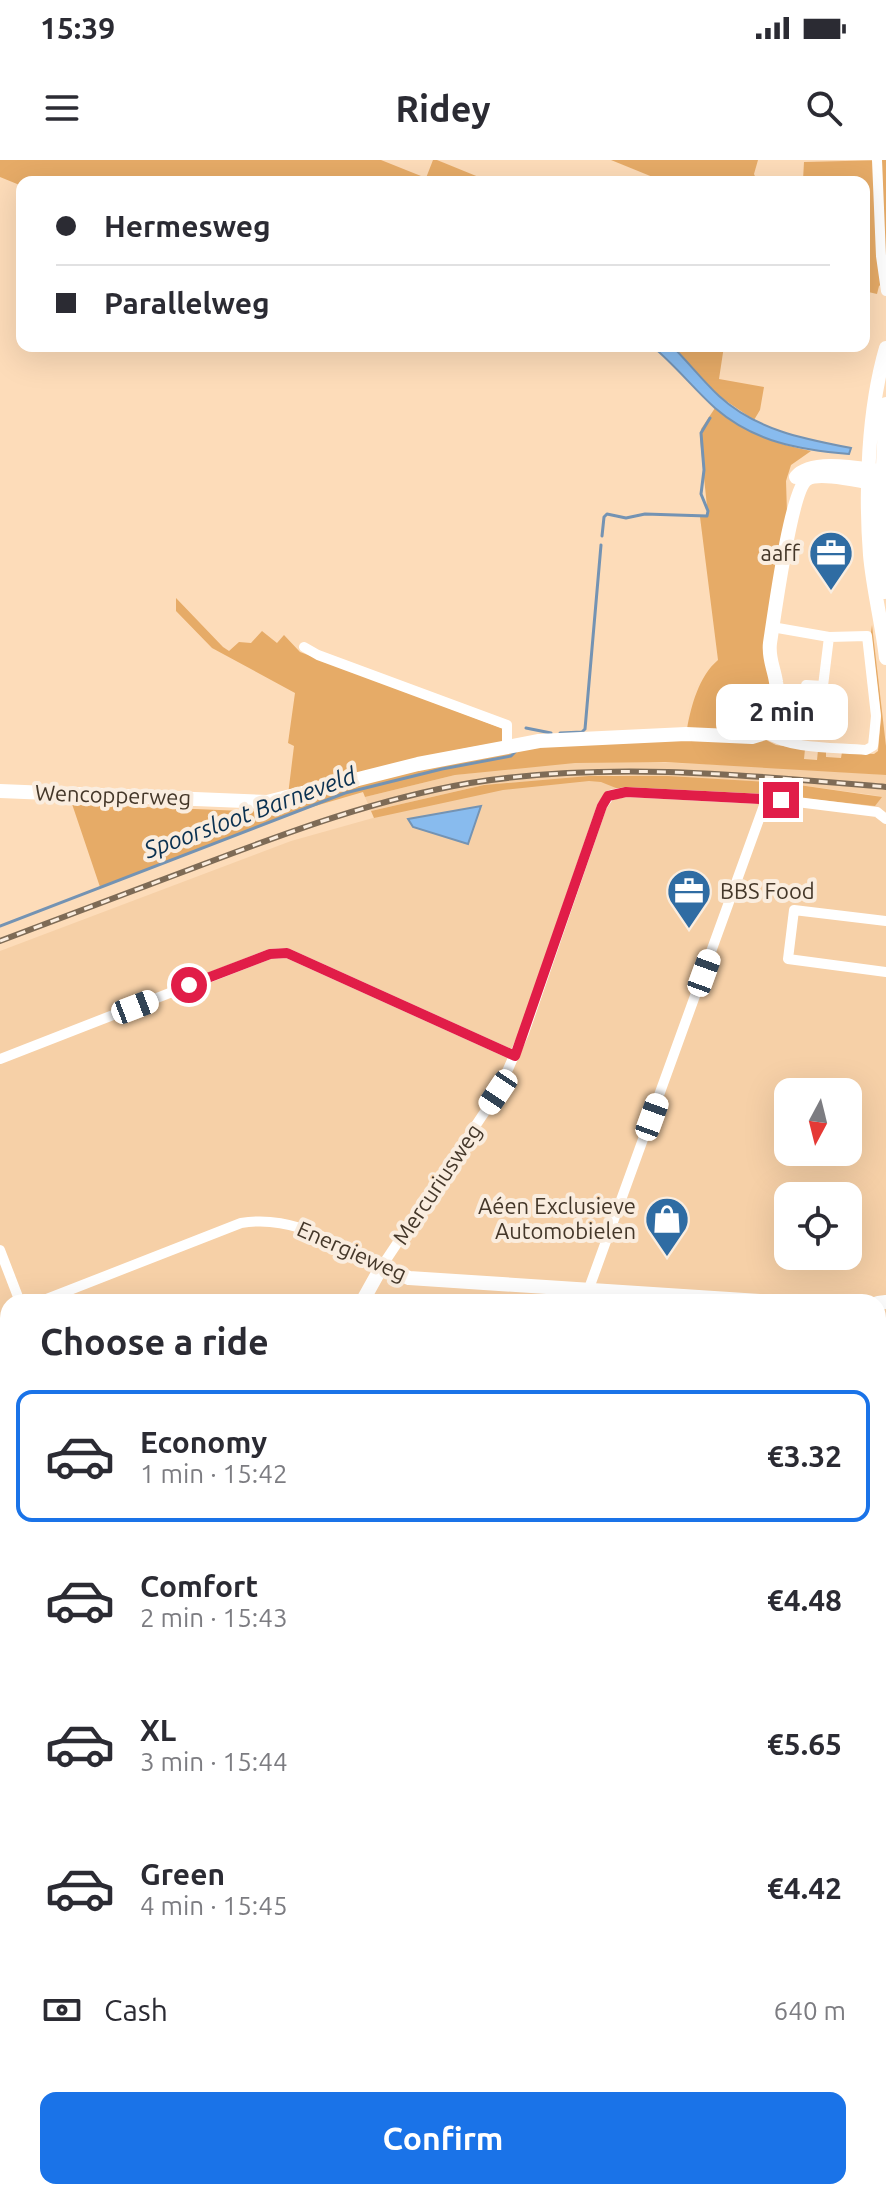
<!DOCTYPE html>
<meta charset="utf-8">
<style>
body{margin:0;font-family:Ubuntu,sans-serif;background:#f2f2f3;color:#2b2b33;height:100vh;display:flex;flex-direction:column;font-size:30px;white-space:nowrap}
*{box-sizing:border-box;margin:0}
p{font-size:26px;color:#7c7c81}
.icon{flex:none;width:44px;height:44px;fill:none;stroke:currentColor;stroke-width:2;stroke-linecap:round;stroke-linejoin:round}
.map{position:relative;flex:1;overflow:hidden}
.details{position:absolute;left:0px;top:1134px;width:886px;height:906px;display:flex;flex-direction:column;background:#fff;border-radius:24px 24px 0 0;box-shadow:0 8px 32px #0002}
.details>*{flex:none}
.hud{position:absolute;left:16px;top:16px;width:854px;height:176px;border-radius:16px;box-shadow:0 8px 32px #0002;display:grid;align-content:center;height:176px;padding:0 40px;background:#fff}
.needle{width:52px;rotate:187deg}
.tools{position:absolute;left:774px;top:918px;display:grid;gap:16px}
.tools a{display:grid;place-items:center;width:88px;height:88px;border-radius:16px;background:#fff;box-shadow:0 8px 32px #0002;font-size:40px}
.end{position:absolute;width:36px;height:36px;margin:-18px;border:10px solid #e11d48;background:#fff;box-shadow:0 0 0 4px #fff}
.from{border-radius:50%}
.bubble{position:absolute;height:56px;border-radius:16px;background:#fff;box-shadow:0 8px 32px #0002;font-size:26px;font-weight:700;line-height:56px;text-align:center}
.car{position:absolute;width:24px;height:48px;margin:-24px -12px;border-radius:10px;box-shadow:0 0 6px 2px #0007;background:linear-gradient(#fff 24%,#345 0 40%,#fff 0 76%,#345 0 86%,#fff 0)}
.hud b{display:flex;align-items:center;gap:28px;height:76px;font-size:30px}
.hud b+b{border-top:2px solid #e1e1e2}
.hud i{width:20px;height:20px;background:#2b2b33}
ul{padding:0;list-style:none}
li{display:flex;align-items:center;gap:24px;height:132px;margin:0 16px 12px;padding:0 24px;border:4px solid transparent;border-radius:16px}
li div{flex:1}
li b{display:block;font-size:30px}
li em{font-style:normal;font-weight:700}
li.active{border-color:#1a73e8}
li>.icon{width:72px;height:72px;stroke-width:1.5}
h2{padding:0 40px;font-size:36px;line-height:96px}
.pay{display:flex;align-items:center;gap:20px;height:88px;padding:0 40px;font-size:30px}
.pay p{margin-inline-start:auto}
.action{display:flex;gap:16px;margin-top:auto;padding:16px 40px}
.action a{flex:1;height:92px;border-radius:16px;background:#1a73e8;color:#fff;font-size:32px;font-weight:700;line-height:92px;text-align:center}
.status{display:flex;justify-content:space-between;align-items:center;height:56px;padding:0 40px;background:#fff;direction:ltr}
.status svg{height:22px;fill:currentColor}
header{display:flex;justify-content:space-between;align-items:center;height:104px;padding:0 40px;background:#fff;font-size:36px;font-weight:700}
.map>svg:first-child{display:block}
.built{fill:#f6d0a7;fill-rule:evenodd}
.green{fill:#e6ab67}
.water{fill:#8be;stroke:#7493b3;stroke-width:2}
.lines{fill:none;stroke-linecap:round;stroke-linejoin:round}
.stream{stroke:#7493b3;stroke-width:3}
.street{stroke:#fff;stroke-width:10}
.secondary{stroke:#fff;stroke-width:14}
.highway{stroke:#fff;stroke-width:18}
.rail-casing{stroke:#7e6b56;stroke-width:6}
.rail{stroke:#faeddf;stroke-width:3;stroke-dasharray:9;stroke-linecap:butt}
.route{stroke:#e11d48;stroke-width:10}
.labels{text-anchor:middle;stroke-width:8;stroke-linejoin:round;paint-order:stroke}
.poi-label{font-size:22px;fill:#443729;stroke:#faeddf;text-anchor:end}
.street-label{font-size:22px;fill:#443729;stroke:#faeddf}
.water-label{font-size:24px;font-style:italic;fill:#0a3151;stroke:#faeddf}
</style>
<div class="status"><b>15:39</b><svg viewBox="0 0 49 12"><path d="M0 12V9h3v3zM5 12V6h3v6zM10 12V3h3v9zM15 12V0h3v12zM26 1h20v11H26zM47 4h2v5h-2z"/></svg></div>
<header><svg class="icon" aria-label="menu" viewBox="0 0 24 24"><path d="M4 6h16M4 12h16M4 18h16"/></svg>Ridey<svg class="icon" aria-label="search" viewBox="0 0 24 24"><circle cx="10" cy="10" r="6"/><path d="M15 15l6 6"/></svg></header>
<div class="map">
<svg width="886" height="2039" viewBox="0 0 886 2039">
<rect width="100%" height="100%" fill="#fddcb9"/>
<path class="built" d="M622,601L783,607L886,615V1561H878V1142H8V1519H0V791L291,681L423,644L505,628L594,619L880,636L785,623L614,615L484,625L371,651L365,637L455,615L548,604ZM788,932H848V992H788ZM788,1036H848V1096H788Z"/>
<path class="green" d="M0,0H381L426,18L433,0H437L491,22H22V26L0,17Z
M611,0H758L754,14L757,21L803,20L804,2L886,0V121L879,126L877,134L864,131V22H665Z
M672,186H724L719,219L764,227L760,250L754,260L719,236Z
M715,248C743,272 775,284 811,291L791,305L786,321L787,352L768,561L754,574L687,569C691,546 699,516 718,500L700,357L708,356L700,279L701,269Z
M176,438L223,487L229,491L239,482L251,483L262,471L277,483L284,475L300,492L504,569V582C430,592 359,614 288,635L294,586L288,583L295,533L212,488L176,451Z
M872,465L886,586V615L665,602L575,603L455,615L365,637L363,632L288,654L100,727L72,644L270,652L342,628L512,589L609,582L764,579L776,585L805,589L804,599L817,600L818,590L826,591V597L841,598L842,592L874,594L878,591L881,557L871,472Z
M589,616H668L769,622L772,624L785,623L882,637L875,646L783,636L616,628L601,622L589,621L503,630L374,658L371,651L484,625Z
M0,1647H8V1812L0,1818Z
M886,1831V2028H878V1832Z
M0,1955L8,1961V2032H102L104,2039H0Z
M398,2032H575L579,2039H398Z
M684,2032H784V2039H687Z"/>
<path class="water" d="M652,186H672C688,202 703,221 719,236C756,270 804,279 851,288L849,294C800,290 754,282 715,248C693,228 675,205 652,186Z
M481,646L468,684L413,667L408,659Z"/>
<g class="lines">
<path class="stream" d="M602,376L604,357L607,354L626,358L645,354L707,356L708,351L701,334L704,310L701,273L710,258
M526,568L551,573
M560,573L582,572L585,569L601,385
M0,766L345,633L442,609L511,596L516,591
M0,1633H8
M878,1650H886
M0,1877L8,1875
M0,1954L8,1960
M102,2032L104,2039"/>
<path class="street" d="M877,0L881,96L886,131
M772,467L829,477
M304,487L318,495L507,565V585
M765,573C793,590 835,587 866,590L873,586L876,556L867,476L829,477L823,526L806,525
M886,761L794,750L788,799L886,812
M0,899L270,794L287,793L515,896
M0,1090L20,1142
M39,1142L241,1063C294,1054 336,1084 382,1106L498,932L524,873L602,646L610,635L626,632L781,640L877,652L886,659
M584,1142L766,640
M0,1276L8,1277
M878,1658L886,1659
M579,2032L582,2039
M393,2039V2032"/>
<path class="secondary" d="M886,188C868,250 865,330 870,395C873,429 882,463 886,498
M796,317C811,299 857,308 879,311
M884,432L880,367L886,244
M0,631L267,642L418,604L539,581L686,574L752,577L765,573L770,568C773,554 779,536 776,522C774,508 768,498 770,483C774,457 791,330 807,319C820,311 866,322 881,325
M362,1142L382,1106L409,1118L775,1142
M878,1143L886,1142
M0,1493H8
M878,1520H886"/>
<path class="highway" d="M0,1559H8
M878,1575L886,1576
M0,1577H8
M878,1592H886"/>
<g class="rail-casing">
<path id="rail" d="M0,781C68,755 136,730 204,704C291,671 377,639 470,623C607,601 748,615 886,627"/>
</g>
<use href="#rail" class="rail"/>
</g>
<g class="lines">
<path class="route" d="M189,825L270,794L287,793L515,896L602,646L608,636L626,632L781,640"/>
</g>
<defs>
<g id="office-pin" transform="scale(2.3)"><path d="M0 17L-7.5 6A9.5 9.5 0 1 1 7.5 6Z" fill="#2f6ca3" stroke="#faeddf"/><path d="M-6-3h4V-5.5h4V-3h4V5H-6ZM-1-4.5V-3h2v-1.5ZM-6 0V1H6V0Z" fill="#fff"/></g>
<g id="shop-pin" transform="scale(2.3)"><path d="M0 17L-7.5 6A9.5 9.5 0 1 1 7.5 6Z" fill="#2f6ca3" stroke="#faeddf"/><path d="M-5-2.5h2.3a2.7 3.5 0 0 1 5.4 0H5L5.5 6h-11ZM-1.5-2.5h3a1.5 2.3 0 0 0-3 0Z" fill="#fff"/></g>
</defs>
<g fill-rule="evenodd">
<use href="#office-pin" x="831" y="393"/>
<use href="#office-pin" x="689" y="731"/>
<use href="#shop-pin" x="667" y="1059"/>
</g>
<g class="labels">
<g class="poi-label">
<text x="800" y="401">aaff</text>
<text x="720" y="739" text-anchor="start">BBS Food</text>
<text x="636" y="1054">Aéen Exclusieve<tspan x="636" dy="25">Automobielen</tspan></text>
</g>
<g class="street-label">
<text transform="translate(113 635) rotate(2)" y="8">Wencopperweg</text>
<text transform="translate(437 1024) rotate(-56)" y="8">Mercuriusweg</text>
<text transform="translate(352 1091) rotate(24)" y="8">Energieweg</text>
</g>
<g class="water-label">
<text transform="translate(250 653) rotate(-20)" y="8">Spoorsloot Barneveld</text>
</g>
</g>
</svg>
<div class="tools">
<a><svg class="needle" viewBox="-14 -14 28 28"><path d="M0-13l5 13h-10z" fill="#e53935"/><path d="M0 13l5-13h-10z" fill="#7c7c81"/></svg></a>
<a><svg class="icon" aria-label="locate" viewBox="0 0 24 24"><circle cx="12" cy="12" r="6"/><path d="M12 2v4M12 18v4M2 12h4M18 12h4"/></svg></a>
</div>
<i class="end from" style="left:189px;top:825px"></i>
<i class="end" style="left:781px;top:640px"></i>
<div class="bubble" style="left:716px;top:524px;width:132px">2 min</div>
<i class="car" style="left:704px;top:813px;rotate:20deg"></i>
<i class="car" style="left:135px;top:847px;rotate:69deg"></i>
<i class="car" style="left:498px;top:932px;rotate:214deg"></i>
<i class="car" style="left:652px;top:957px;rotate:20deg"></i>
<div class="hud">
<b><i class="from"></i>Hermesweg</b>
<b><i></i>Parallelweg</b>
</div>
<section class="details">
<h2>Choose a ride</h2>
<ul>
<li class="active"><svg class="icon" aria-label="car" viewBox="0 0 24 24"><path d="M5 17H2v-5l4-1 3-4h7l3 4 3 1v5h-3M9 17h6M6 11h13"/><circle cx="7" cy="17" r="2"/><circle cx="17" cy="17" r="2"/></svg><div><b>Economy</b><p>1 min · 15:42</p></div><em>€3.32</em></li>
<li><svg class="icon" aria-label="car" viewBox="0 0 24 24"><path d="M5 17H2v-5l4-1 3-4h7l3 4 3 1v5h-3M9 17h6M6 11h13"/><circle cx="7" cy="17" r="2"/><circle cx="17" cy="17" r="2"/></svg><div><b>Comfort</b><p>2 min · 15:43</p></div><em>€4.48</em></li>
<li><svg class="icon" aria-label="car" viewBox="0 0 24 24"><path d="M5 17H2v-5l4-1 3-4h7l3 4 3 1v5h-3M9 17h6M6 11h13"/><circle cx="7" cy="17" r="2"/><circle cx="17" cy="17" r="2"/></svg><div><b>XL</b><p>3 min · 15:44</p></div><em>€5.65</em></li>
<li><svg class="icon" aria-label="car" viewBox="0 0 24 24"><path d="M5 17H2v-5l4-1 3-4h7l3 4 3 1v5h-3M9 17h6M6 11h13"/><circle cx="7" cy="17" r="2"/><circle cx="17" cy="17" r="2"/></svg><div><b>Green</b><p>4 min · 15:45</p></div><em>€4.42</em></li>
</ul>
<div class="pay"><svg class="icon" aria-label="cash" viewBox="0 0 24 24"><path d="M3 7h18v10H3z"/><circle cx="12" cy="12" r="2"/></svg>Cash<p>640 m</p></div>
<div class="action"><a>Confirm</a></div>
</section>
</div>
